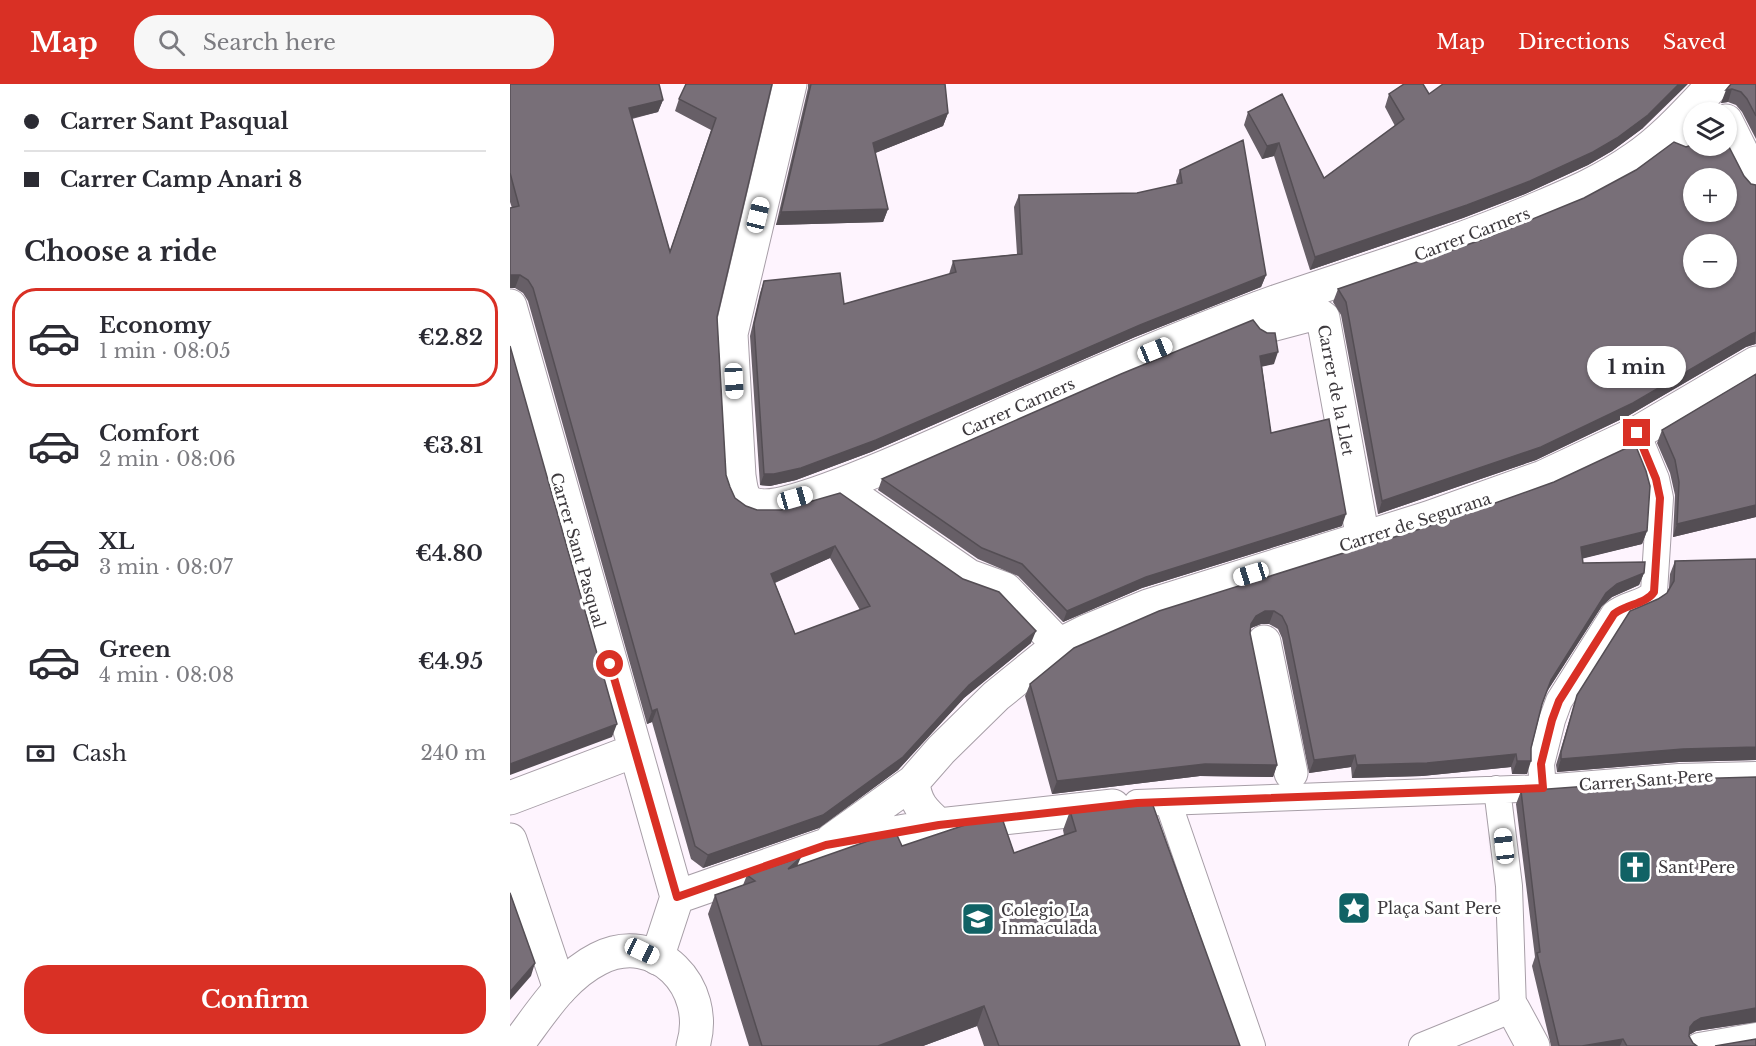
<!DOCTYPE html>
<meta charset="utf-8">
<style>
body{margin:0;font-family:"Libre Baskerville",serif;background:#f7f7f7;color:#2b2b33;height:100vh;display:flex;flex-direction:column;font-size:22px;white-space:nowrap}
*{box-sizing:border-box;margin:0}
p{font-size:20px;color:#7c7c81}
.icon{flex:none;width:33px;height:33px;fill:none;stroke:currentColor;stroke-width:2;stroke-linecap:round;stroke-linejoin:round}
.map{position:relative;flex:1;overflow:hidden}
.drawer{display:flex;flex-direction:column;background:#fff;width:510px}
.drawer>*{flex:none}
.hud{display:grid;align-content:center;height:132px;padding:0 24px;background:#fff}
.fabs{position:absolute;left:1173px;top:18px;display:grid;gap:12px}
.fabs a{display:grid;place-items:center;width:54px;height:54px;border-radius:50%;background:#fff;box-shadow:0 2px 4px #0004;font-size:30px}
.end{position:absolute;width:27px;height:27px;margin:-14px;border:8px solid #d93025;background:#fff;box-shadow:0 0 0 3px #fff}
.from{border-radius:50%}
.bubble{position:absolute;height:42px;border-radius:21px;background:#fff;box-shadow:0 2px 4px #0004;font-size:20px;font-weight:700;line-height:42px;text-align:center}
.car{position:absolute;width:18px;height:36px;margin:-18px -9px;border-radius:8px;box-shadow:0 0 4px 2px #0007;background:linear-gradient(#fff 24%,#345 0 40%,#fff 0 76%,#345 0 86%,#fff 0)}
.hud b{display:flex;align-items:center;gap:21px;height:57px;font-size:22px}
.hud b+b{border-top:2px solid #e1e1e2}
.hud i{width:15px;height:15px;background:#2b2b33}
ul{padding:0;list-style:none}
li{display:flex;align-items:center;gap:18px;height:99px;margin:0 12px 9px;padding:0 12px;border:3px solid transparent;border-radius:24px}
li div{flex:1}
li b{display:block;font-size:22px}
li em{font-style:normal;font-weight:700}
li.on{border-color:#d93025}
li>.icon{width:54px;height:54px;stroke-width:1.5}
h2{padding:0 24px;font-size:27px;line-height:72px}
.pay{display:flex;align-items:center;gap:15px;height:66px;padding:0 24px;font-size:22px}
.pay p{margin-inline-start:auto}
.primary-button{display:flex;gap:12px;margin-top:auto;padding:12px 24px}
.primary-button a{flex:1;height:69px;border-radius:24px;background:#d93025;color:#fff;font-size:24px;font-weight:700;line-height:69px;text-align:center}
header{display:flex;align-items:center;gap:36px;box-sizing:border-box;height:84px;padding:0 30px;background:#d93025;color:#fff}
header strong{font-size:28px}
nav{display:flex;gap:33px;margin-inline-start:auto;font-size:21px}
.search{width:420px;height:54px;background:#f7f7f7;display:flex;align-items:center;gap:15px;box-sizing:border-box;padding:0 21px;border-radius:24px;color:#7c7c81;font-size:22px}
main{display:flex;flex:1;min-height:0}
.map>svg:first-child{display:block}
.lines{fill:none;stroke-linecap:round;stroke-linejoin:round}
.service-casing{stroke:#a79ea7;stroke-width:28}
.pedestrian-casing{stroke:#a79ea7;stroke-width:35}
.minor-casing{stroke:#a79ea7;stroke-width:35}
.secondary-casing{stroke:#a79ea7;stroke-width:35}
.service{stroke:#fff;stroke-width:26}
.pedestrian{stroke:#fff;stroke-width:33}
.minor{stroke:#fff;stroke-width:33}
.secondary{stroke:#fff;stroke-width:33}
.wall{fill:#675f67;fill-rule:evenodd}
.shaded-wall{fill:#544e54}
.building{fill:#786f78;stroke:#544e54;stroke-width:1.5;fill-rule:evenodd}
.route{stroke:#d93025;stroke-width:8}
.labels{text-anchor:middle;stroke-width:6;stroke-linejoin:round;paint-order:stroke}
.street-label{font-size:16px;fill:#3d393d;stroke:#fff}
.poi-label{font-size:16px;fill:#3d393d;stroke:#fff;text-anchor:start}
</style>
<header>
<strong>Map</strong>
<div class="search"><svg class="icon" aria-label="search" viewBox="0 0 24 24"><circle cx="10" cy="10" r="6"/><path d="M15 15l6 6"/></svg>Search here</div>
<nav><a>Map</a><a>Directions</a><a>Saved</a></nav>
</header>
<main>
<section class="drawer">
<div class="hud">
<b><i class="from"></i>Carrer Sant Pasqual</b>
<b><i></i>Carrer Camp Anari 8</b>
</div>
<h2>Choose a ride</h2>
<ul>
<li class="on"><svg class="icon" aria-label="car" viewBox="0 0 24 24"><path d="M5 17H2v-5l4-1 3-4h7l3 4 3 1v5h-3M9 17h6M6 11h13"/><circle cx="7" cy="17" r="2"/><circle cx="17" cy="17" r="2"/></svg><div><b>Economy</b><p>1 min · 08:05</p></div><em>€2.82</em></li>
<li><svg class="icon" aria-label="car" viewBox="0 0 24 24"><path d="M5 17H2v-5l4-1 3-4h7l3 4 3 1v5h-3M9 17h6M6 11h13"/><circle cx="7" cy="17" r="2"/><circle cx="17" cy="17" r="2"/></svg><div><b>Comfort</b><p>2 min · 08:06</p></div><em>€3.81</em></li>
<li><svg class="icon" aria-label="car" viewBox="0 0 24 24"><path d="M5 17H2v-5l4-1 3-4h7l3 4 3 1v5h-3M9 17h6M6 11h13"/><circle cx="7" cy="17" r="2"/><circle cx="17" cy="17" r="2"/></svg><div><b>XL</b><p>3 min · 08:07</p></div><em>€4.80</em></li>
<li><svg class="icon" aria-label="car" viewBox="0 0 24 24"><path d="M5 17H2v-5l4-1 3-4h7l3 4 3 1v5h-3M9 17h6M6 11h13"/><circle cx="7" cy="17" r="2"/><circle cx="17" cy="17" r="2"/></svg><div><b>Green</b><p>4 min · 08:08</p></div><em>€4.95</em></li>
</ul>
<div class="pay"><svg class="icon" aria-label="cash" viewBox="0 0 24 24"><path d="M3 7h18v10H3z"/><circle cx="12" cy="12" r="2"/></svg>Cash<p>240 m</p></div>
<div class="primary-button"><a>Confirm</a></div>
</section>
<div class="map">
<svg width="1246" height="962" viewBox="0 0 1246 962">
<rect width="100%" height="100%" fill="#fef4fe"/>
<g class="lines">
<g class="service-casing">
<path id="service" d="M1033,704L1031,680L1042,636L1049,617L1104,530C1117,519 1136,520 1144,508L1150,414L1146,395L1127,349
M658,718L742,962
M627,719L1033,704L1169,693L1246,691
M912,962L1003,925L999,802L987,705
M1189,962L1246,952"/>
</g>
<g class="pedestrian-casing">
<path id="pedestrian" d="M1216,37L1246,97
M1164,42L1171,57L1184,47
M749,224L757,242L806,229L813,234L853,455
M754,558L781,689
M1003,925L1023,962"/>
</g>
<g class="minor-casing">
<path id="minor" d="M280,0L221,250L229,392C231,403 231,416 243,420C277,433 458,346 499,328C588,289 677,250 768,217C853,188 939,162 1022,127C1057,112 1092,98 1124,75C1154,55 1179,26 1204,0
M0,222L167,813
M329,402L459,492L495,505L549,561
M0,714L124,667
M429,741C413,727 405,719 403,698L431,666L486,612L549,561L575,548L638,522L918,434L1033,393L1127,349L1246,279
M0,756L50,905
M322,756L403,698
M167,813L316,761L429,741L603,722
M147,874L167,813"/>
</g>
<g class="secondary-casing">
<path id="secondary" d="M6,962C30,931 52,893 88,875C146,845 201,903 183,962"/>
</g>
<use href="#service" class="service"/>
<use href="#pedestrian" class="pedestrian"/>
<use href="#minor" class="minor"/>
<use href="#secondary" class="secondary"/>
</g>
<path class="wall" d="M0,0L153,16L148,28L122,35L160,167L201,46L165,27L169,15L262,0L207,233L216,391L220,403L225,414L236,422L247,426H271L521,559L454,614L388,686L309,744L193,784L181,775L142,638L137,640L18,217L13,209L5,204H0V124H2L0,118ZM320,474L350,526L285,550L265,499Z
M298,0H435L438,29L433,42L365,69L378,125L373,138L266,141L298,4Z
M1221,0H1246V55L1232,28L1226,21L1218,18L1211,19Z
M879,10H919L1133,44L1102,67L1078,81L1015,110L953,134L800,186L764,72L752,75L734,41L738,28L814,94L885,42L875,23Z
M670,86L756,191L751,203L625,253L361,368L286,396L260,402L250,401L240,252L250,209L254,197L334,220L439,190L443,177L507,170L504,123L509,111L627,109L667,101L666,97Z
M1234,92L1241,100L1246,101V260L1236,263L1118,332L1026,376L868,430L831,231L823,218L828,205Z
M764,280L752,282L761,349L832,442L632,504L553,538L508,492L468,475L368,406L372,395L611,290Z
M1246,290V433L1163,453L1165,411L1160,389L1147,359L1152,346Z
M1137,447L1132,460L1073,474V479L1134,489L1129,501L1102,513L1092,522L1036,609L1032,621L1021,664L1017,690H1002L1001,683L912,692L842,694L841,683L799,689L772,554L768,545L759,540H751L741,544L740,549L767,681L763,693L690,692L542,710L515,612L520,600L564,564Z
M1246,475V676L1169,678L1047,688L1046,681L1063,624L1067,611L1148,515L1157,509L1159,504L1160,490L1165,477Z
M1246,693V938L1186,947L1179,951V952L1183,959L1187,962H1041L1022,882L1025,873L1006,720L1011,707Z
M560,727L730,962H474L467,942L413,962H239L198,830L205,811L233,801L237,791L392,762L504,769L554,751L553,746Z"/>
<path class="shaded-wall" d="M1169,0H1178L1133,44L1102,67L1078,81L1015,110L953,134L800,186L805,173Z
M1222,5L1218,18L1211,19L1216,6Z
M153,16L148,28L114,36L119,24Z
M438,29L433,42L358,72L363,59Z
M769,59L764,72L752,75L757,62Z
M378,125L373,138L266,141L271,128Z
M0,191H10L5,204H0Z
M756,191L751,203L625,253L361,368L286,396L260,402L250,401L254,390Z
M1246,248L1245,260L1236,263L1118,332L1026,376L868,430L872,417Z
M768,268L764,280L746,284L750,272Z
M1246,421V433L1163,453L1167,440Z
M836,430L832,442L632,504L553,538L557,527L636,493Z
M1137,447L1132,460L1067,476L1071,463Z
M325,462L320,474L257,502L261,490Z
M1134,489L1129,501L1102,513L1092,522L1036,609L1041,596L1096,509L1107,500Z
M755,527H764L759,540H751L741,544L736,553L741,540L746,532Z
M526,547L521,559L454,614L388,686L309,744L193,784L198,771L459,601Z
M147,625L142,638L137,640L142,627Z
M107,640L102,653L0,691V680Z
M1246,663V676L1169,678L1047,688L1051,675L1173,665Z
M1006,670L1001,683L912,692L842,694L847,681Z
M845,671L841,683L799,689L804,676Z
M1007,677H1021L1017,690H1002Z
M695,680L767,681L763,693L690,692L542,710L547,697Z
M291,773L283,792L278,785Z
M25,879L21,892L0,916V908Z
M474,922L467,942L413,962H368Z
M1246,924V938L1186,947L1179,951L1180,943L1184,938L1191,934Z
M1113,955L1110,962H1072Z"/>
<path class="building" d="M0,0H149L153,16L119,24L160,168L206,34L169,15L176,0H262L207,233L216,391L220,403L225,414L236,422L247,426H271L330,409L453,495L489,508L526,547L459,601L393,673L313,731L198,771L185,762L147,625L142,627L23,204L18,196L10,191H0V124L9,122L0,89ZM325,462L360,522L285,550L261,490Z
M301,0H435L438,29L363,59L378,125L271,128Z
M894,0H913L919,10L933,0H1169L1138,31L1107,54L1083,68L1020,97L957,121L805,173L769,59L757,62L738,28L772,10L814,94L894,35L879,10Z
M1221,0H1246V32L1237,15L1231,8L1222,5L1216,6Z
M733,56L756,191L630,241L366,356L291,384L264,390H254L244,240L254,197L330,189L334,220L446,188L443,177L512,170L509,111L627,109L672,99L670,86Z
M1216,57L1234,92L1241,100L1246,101V248L1241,250L1123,319L1031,363L872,417L836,218L828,205L971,156L1074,114L1126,86L1164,58L1176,63L1184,60V62H1216ZM1184,94H1216V128H1184ZM1184,160H1216V194H1184Z
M743,236L750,245L757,249H765L768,268L750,272L761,349L819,335L836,430L636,493L557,527L512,480L472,464L372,395L611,290Z
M0,262L107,640L0,680Z
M1246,290V421L1167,440L1169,398L1165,376L1152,346Z
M1125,360L1136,387L1140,402L1137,447L1071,463L1073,479L1135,478L1134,489L1107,500L1096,509L1041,596L1032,620L1021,664V677H1007L1006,670L917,679L847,681L845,671L804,676L777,542L772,532L764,527H755L746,532L741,540L740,549L767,681L695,680L547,697L520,600L564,564L649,527L929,439L1044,398Z
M1246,475V663L1173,665L1051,675V668L1067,611L1120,527L1148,515L1157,509L1164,497L1165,477Z
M1246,693V924L1191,934L1184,938L1180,943L1179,952L1183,959L1187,962H1117L1113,955L1072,962H1049L1027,869L1030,868L1011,707L1175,695Z
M641,716L730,962H489L474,922L368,962H252L205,811L245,797L237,791L291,773L278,785L375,751L386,749L392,762L467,737L492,734L504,769L566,747L560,727Z
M0,809L25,879L0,908Z
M1246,955V962H1205Z"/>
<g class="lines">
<path class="route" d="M100,580L167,813L316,761L429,741L627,719L1033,704L1031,680L1042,636L1049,617L1104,530C1117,520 1136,520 1144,508L1150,414L1146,395L1127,349"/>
</g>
<defs>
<g id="church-square" transform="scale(1.725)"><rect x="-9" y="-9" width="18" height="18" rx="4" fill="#116265" stroke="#fff"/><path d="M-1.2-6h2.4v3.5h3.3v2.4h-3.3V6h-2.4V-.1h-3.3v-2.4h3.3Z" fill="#fff"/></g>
<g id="sight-square" transform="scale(1.725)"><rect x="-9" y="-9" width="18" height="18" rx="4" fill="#116265" stroke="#fff"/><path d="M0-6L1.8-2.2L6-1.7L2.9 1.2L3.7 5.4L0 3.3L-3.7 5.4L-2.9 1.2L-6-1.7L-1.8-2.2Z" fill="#fff"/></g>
<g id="school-square" transform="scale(1.725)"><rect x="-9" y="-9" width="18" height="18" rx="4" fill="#116265" stroke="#fff"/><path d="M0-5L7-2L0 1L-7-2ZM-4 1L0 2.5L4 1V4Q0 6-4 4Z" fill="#fff"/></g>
</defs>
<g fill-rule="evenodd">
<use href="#church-square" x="1125" y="783"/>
<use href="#sight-square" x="844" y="824"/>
<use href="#school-square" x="468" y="835"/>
</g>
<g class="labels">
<g class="street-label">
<text transform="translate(962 150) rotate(-21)" y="6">Carrer Carners</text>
<text transform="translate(826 306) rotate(79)" y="6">Carrer de la Llet</text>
<text transform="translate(508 323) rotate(-24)" y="6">Carrer Carners</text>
<text transform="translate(905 438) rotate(-18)" y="6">Carrer de Segurana</text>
<text transform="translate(68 466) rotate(74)" y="6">Carrer Sant Pasqual</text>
<text transform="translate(1136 696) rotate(-4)" y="6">Carrer Sant Pere</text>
</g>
<g class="poi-label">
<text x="1148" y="789">Sant Pere</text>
<text x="867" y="830">Plaça Sant Pere</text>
<text x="491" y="832">Colegio La<tspan x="491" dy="18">Inmaculada</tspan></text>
</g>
</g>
</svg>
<div class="fabs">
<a><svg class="icon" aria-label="layers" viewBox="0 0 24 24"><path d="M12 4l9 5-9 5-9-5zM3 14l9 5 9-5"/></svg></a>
<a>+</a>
<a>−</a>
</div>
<i class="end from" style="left:100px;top:580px"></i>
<i class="end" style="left:1127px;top:349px"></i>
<div class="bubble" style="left:1077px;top:262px;width:99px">1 min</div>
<i class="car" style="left:248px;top:131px;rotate:14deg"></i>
<i class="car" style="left:645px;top:266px;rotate:68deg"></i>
<i class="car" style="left:224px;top:297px;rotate:177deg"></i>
<i class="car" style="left:285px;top:414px;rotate:74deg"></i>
<i class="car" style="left:741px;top:490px;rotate:253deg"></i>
<i class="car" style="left:994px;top:762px;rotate:353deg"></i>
<i class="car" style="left:132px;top:867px;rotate:115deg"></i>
</div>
</main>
